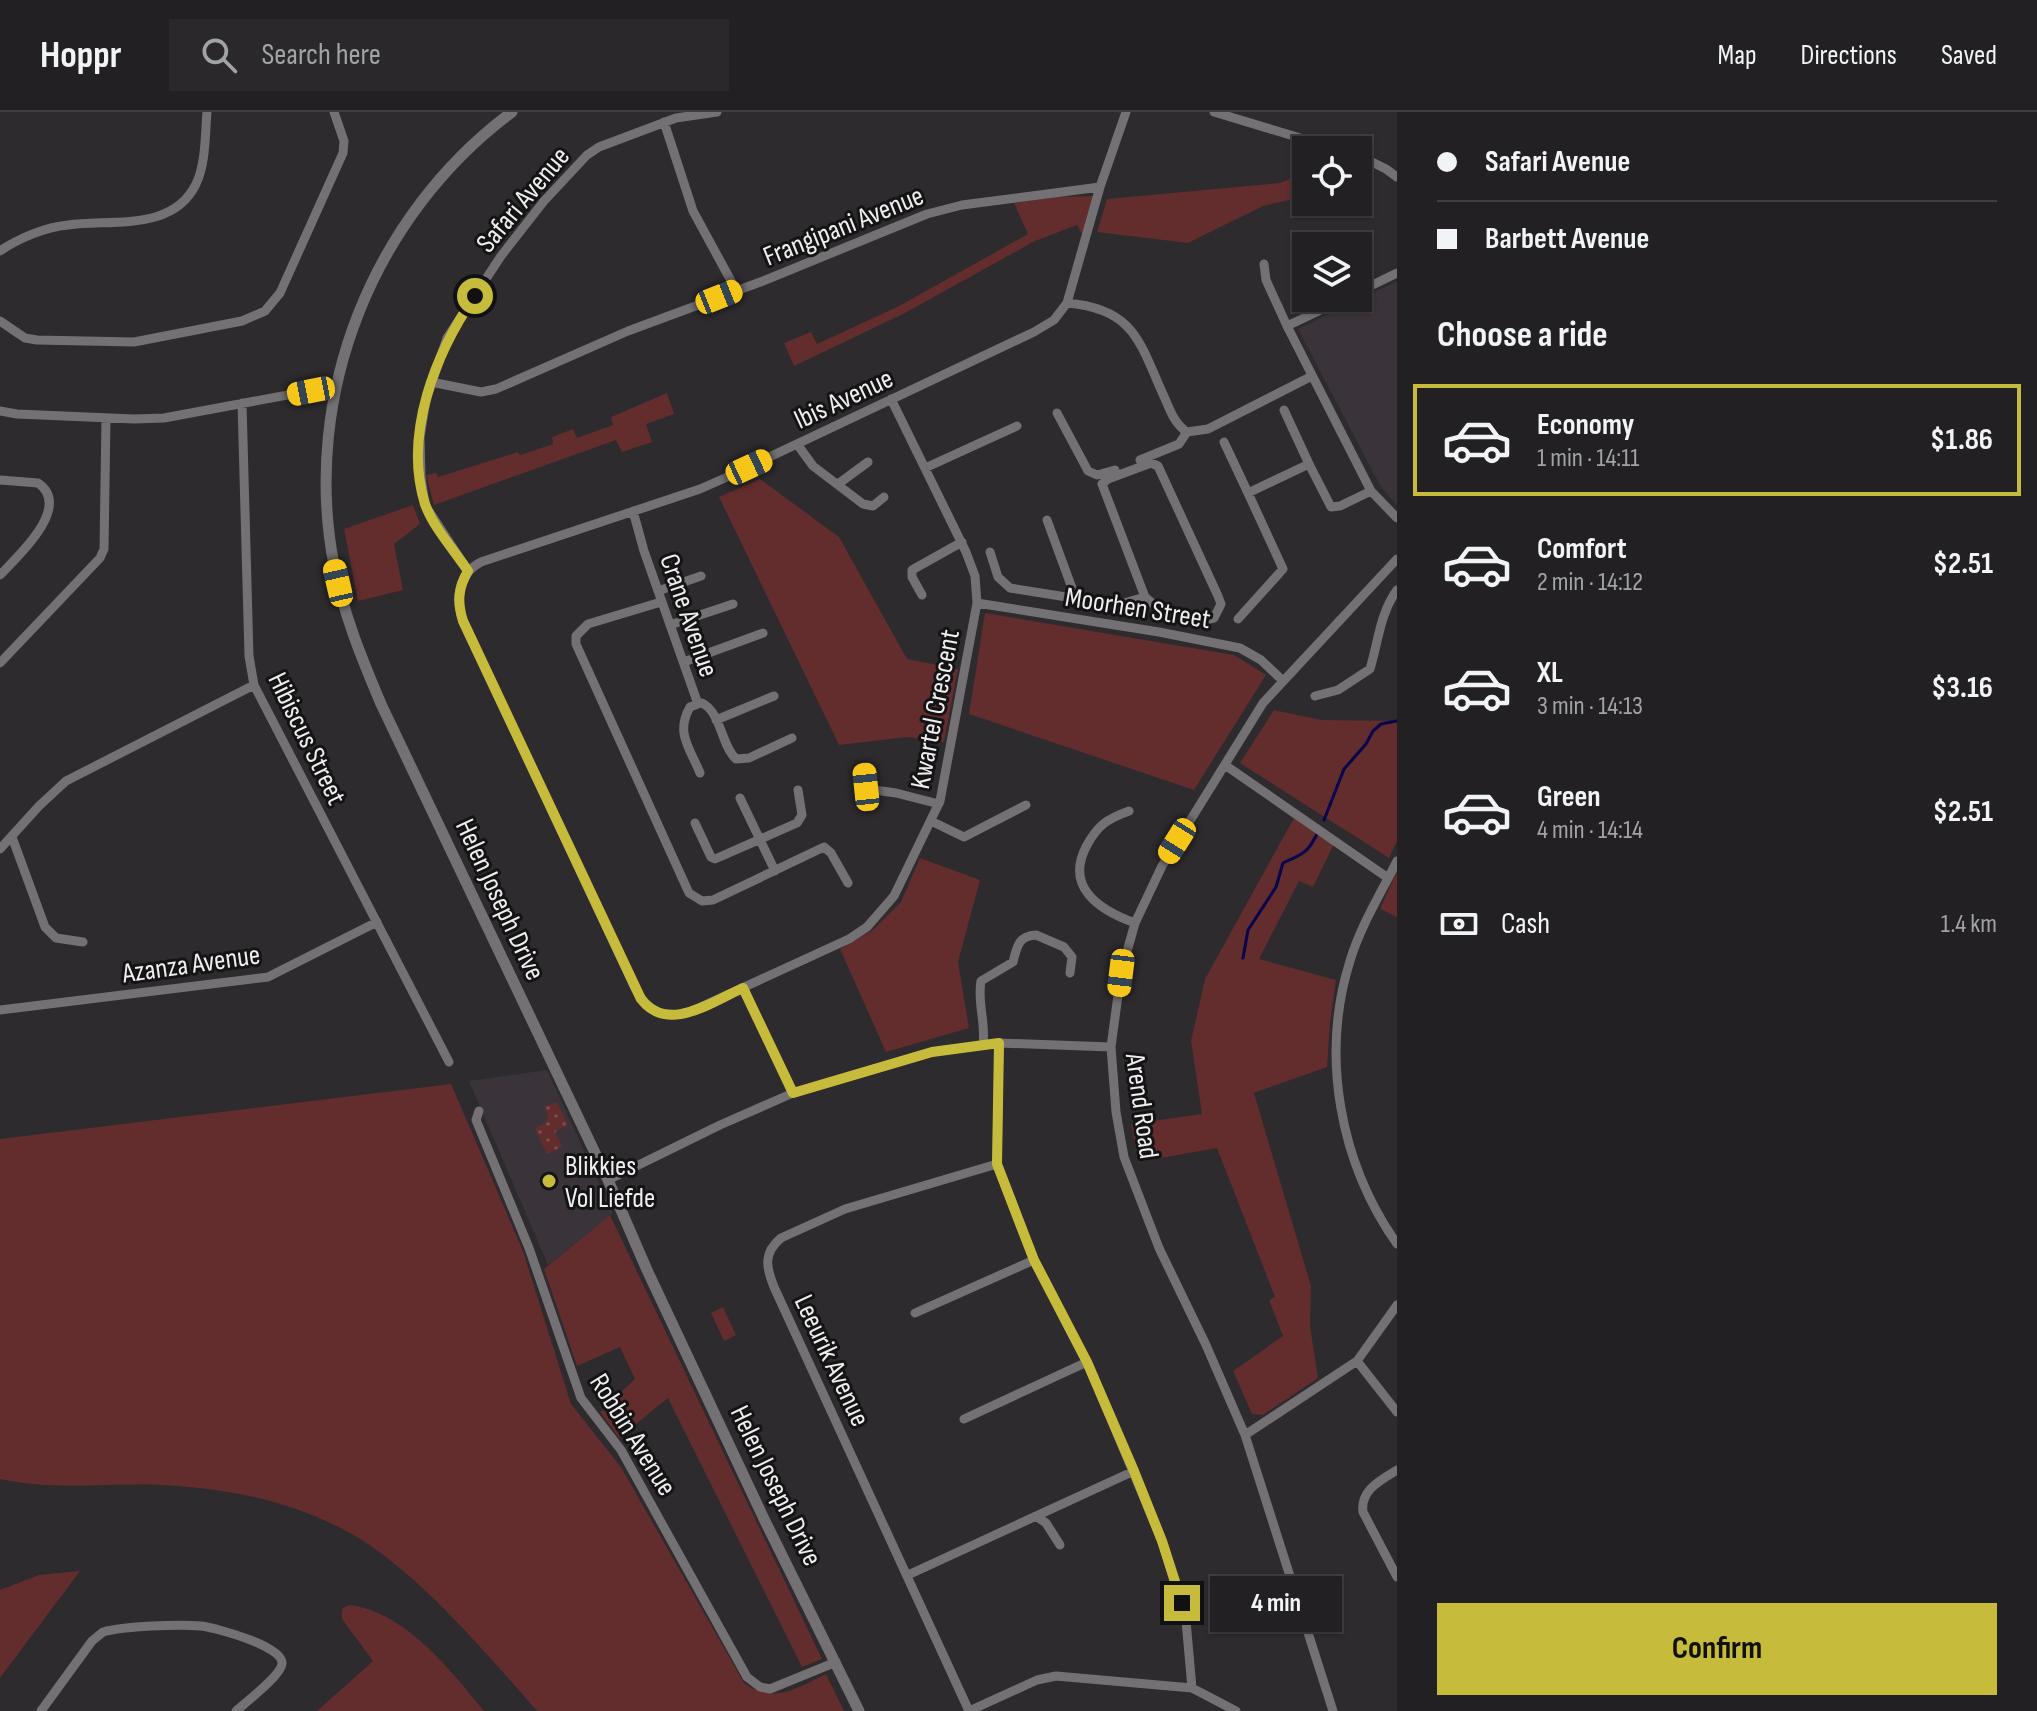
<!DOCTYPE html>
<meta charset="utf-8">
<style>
body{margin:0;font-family:"Sofia Sans Condensed",sans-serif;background:#2a282a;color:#f1f3f6;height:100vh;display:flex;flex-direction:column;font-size:30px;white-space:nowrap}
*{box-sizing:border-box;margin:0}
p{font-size:26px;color:#a2a3a5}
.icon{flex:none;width:44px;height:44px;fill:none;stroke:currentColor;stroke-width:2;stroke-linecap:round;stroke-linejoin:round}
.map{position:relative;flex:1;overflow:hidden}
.panel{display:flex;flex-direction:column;background:#222022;width:640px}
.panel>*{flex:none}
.top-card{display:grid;align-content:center;height:176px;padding:0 40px;background:#222022}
.buttons{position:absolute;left:1292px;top:24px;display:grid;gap:16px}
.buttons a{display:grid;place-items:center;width:80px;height:80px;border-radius:0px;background:#222022;box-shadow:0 2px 6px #0004,0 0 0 2px #3f3e40;font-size:40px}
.end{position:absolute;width:36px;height:36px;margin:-18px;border:10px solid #c7bb3c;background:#111;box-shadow:0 0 0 4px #111}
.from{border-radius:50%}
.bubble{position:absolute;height:56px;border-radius:0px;background:#222022;box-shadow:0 2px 6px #0004,0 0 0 2px #3f3e40;font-size:26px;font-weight:700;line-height:56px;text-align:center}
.car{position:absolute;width:24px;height:48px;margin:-24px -12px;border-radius:10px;box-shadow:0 0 6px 2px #0007;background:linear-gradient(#f5c518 24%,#345 0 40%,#f5c518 0 76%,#345 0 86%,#f5c518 0)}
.top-card b{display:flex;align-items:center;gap:28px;height:76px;font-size:30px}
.top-card b+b{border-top:2px solid #3f3e40}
.top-card i{width:20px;height:20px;background:#f1f3f6}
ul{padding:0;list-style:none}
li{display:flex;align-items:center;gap:24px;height:112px;margin:0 16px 12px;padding:0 24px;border:4px solid transparent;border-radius:0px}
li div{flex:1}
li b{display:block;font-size:30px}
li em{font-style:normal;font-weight:700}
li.on{border-color:#c7bb3c}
li>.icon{width:72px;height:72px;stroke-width:1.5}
h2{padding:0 40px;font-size:36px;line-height:96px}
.pay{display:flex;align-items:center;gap:20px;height:88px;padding:0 40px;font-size:30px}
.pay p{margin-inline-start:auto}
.primary-button{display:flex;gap:16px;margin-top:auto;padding:16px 40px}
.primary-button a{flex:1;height:92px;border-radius:0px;background:#c7bb3c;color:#111;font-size:32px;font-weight:700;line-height:92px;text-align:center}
header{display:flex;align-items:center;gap:48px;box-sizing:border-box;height:112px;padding:0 40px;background:#222022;border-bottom:2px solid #3f3e40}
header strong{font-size:38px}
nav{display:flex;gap:44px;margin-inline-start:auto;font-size:28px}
.search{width:560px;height:72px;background:#2a282a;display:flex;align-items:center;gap:20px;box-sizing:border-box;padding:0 28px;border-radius:0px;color:#a2a3a5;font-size:30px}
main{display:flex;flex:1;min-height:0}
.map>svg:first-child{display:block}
.built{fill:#3a333a}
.green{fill:#632c2d}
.park{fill:url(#park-dots)}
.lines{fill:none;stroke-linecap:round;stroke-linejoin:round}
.stream{stroke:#09024e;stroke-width:3}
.minor{stroke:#747174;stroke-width:9}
.tertiary{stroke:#747174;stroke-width:11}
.route{stroke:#c7bb3c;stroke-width:10}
.poi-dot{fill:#c7bb3c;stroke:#151415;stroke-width:3}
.labels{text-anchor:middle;stroke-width:6;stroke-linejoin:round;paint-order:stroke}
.street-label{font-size:28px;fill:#f0eef0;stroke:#151415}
.poi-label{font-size:28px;fill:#f0eef0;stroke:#151415;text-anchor:start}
</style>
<header>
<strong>Hoppr</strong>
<div class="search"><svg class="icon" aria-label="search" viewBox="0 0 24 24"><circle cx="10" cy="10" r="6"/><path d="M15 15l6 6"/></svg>Search here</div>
<nav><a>Map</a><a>Directions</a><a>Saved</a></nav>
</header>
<main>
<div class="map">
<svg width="1397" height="1599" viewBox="0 0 1397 1599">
<defs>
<pattern id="park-dots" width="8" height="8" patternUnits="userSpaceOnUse" patternTransform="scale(2)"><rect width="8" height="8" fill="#632c2d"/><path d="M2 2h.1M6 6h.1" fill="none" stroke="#7a4b4c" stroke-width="1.8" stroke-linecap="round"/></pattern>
</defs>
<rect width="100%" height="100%" fill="#2d2b2d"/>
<path class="built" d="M1397,169V393L1381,375L1298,217Z
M547,958L613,1101L548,1153L469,969Z"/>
<path class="green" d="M1306,60V84L1263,94L1188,131L1097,120L1107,87L1280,71Z
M1094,84L1083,124L1077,113L1035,129L903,202L794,254L784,231L811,220L817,232L899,194L1028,122L1014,91L1055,85Z
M667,281L674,302L646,312L652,330L622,340L616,328L434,393L426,363L436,361L438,365L518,340L520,343L553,332L552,325L573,317L577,326L613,313L611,305Z
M760,367L839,425L907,547L958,557L944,630L907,625L839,633L719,385Z
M413,393L420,412L394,432L403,478L358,489L344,417Z
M985,501L1234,543L1266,563L1194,678L969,602Z
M1274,598L1321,608L1397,609V729L1389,746L1240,651Z
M1295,704L1335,730L1313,775L1299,769L1259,847L1336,868L1330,911L1327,955L1254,981L1311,1174L1310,1214L1318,1266L1263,1303L1252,1302L1233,1259L1283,1224L1269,1188L1275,1185L1217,1036L1138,1050L1131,1012L1202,1002L1191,929L1205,867Z
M920,746L980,768L958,850L969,916L886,940L840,837L873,818L901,790Z
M1397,759V805L1380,797Z
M451,972L523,1139L571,1292L621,1355L744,1571C774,1593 796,1576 826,1562L844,1599H537C488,1543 417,1459 352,1422C297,1392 238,1378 177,1374C118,1369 57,1380 0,1367V1027Z
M610,1103L822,1547L802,1555L668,1286L619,1326L600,1300L635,1267L620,1235L577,1254L544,1157Z
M723,1195L736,1223L724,1229L711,1201Z
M80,1459L0,1566V1478L39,1463Z
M349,1493C404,1499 451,1558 484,1599H317L373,1549L342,1507V1497Z"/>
<path class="park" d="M557,990L568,1013L555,1020L562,1035L547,1042L535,1017L546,1010L548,1004L544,995Z"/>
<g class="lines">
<path class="stream" d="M1324,708L1344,657L1366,632L1373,619L1381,612L1397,609
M1243,846L1248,818L1276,775L1283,751C1303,742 1308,741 1318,720"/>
<path class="minor" d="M1214,0L1340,38
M664,10L693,99L736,178
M1358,43L1386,57L1397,65
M0,139C19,126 46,115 68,113C111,107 173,120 196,72C206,51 205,23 207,0
M1264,152L1266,168L1287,214L1371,379L1397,406
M1358,180L1397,161
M1067,191C1137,197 1140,233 1166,289C1171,301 1176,313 1187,320L1208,317L1312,264
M0,209L25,226L37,228L134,230L242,209L265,199L280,181L343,41L344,29L334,0
M1287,214L1346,186
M431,270L481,280L496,277L628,219L763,169L927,102L962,93L1100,75
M891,287L966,440L975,464L977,491L940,689L894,784L867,815L849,827L692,899C665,908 649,902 635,876L463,509C455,486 458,462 481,450L700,377L725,366L1034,220L1054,208L1067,191L1100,75L1126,0
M242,291L249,544L254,573L449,950
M1284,298L1309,352
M0,299L17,302L134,307L164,306L336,274
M1057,301L1088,359L1097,363L1115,358
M1224,330L1248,381
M797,332L813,354L863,392L873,394L884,385
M1140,348L1179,332L1187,320
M1151,351L1158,354L1218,484L1221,492L1214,506L1205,508L1163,500L1145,485L1102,372L1108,367Z
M925,356L1017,314
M0,368L38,371C73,395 17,445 0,463
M838,372L868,350
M633,399L644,439L698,592
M1047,408L1076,487
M990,440L998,465L1010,476L1117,493L1145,485
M468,459L425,393L421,365L420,325L426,288L447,226L501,144L544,89L587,43L599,35L676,6L717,0
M658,479L701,464
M922,483L912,465V458L962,430
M661,490L588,512L576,524V532L689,781L702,789L713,788L824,735L831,741L848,771
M977,491L1159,520L1240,536L1261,548L1282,568
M1238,507L1283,457L1248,381L1309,352L1331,395L1340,394L1371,379
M670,513L733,492
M684,550L763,521
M0,551L100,446L104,437L106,306
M1315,584L1338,578L1370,557C1378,531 1380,501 1397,478
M698,592L702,591C721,600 721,633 736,647L749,646L792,626
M698,592L690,595C675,621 690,636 700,661
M716,608L774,584
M1225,653L1388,766
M864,655L867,677L896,681L939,692
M740,686L775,759
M1129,699C1107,707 1098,713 1087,733C1064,775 1099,798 1135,811
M931,709L964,725L1026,693
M695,711L711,745L715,747L797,711L802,703L798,678
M12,725L45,815L56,826L83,830
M0,737L39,694L66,669L254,573
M1397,749C1381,781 1360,815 1350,849C1320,944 1340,1051 1397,1132
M743,876L793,981
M0,898L268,865L377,810
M999,931L997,1052L1034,1148L1087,1250L1162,1429L1186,1509L1192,1576
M983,932C986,911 977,890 981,869L1013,850C1017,835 1018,824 1036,823L1064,835L1072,845L1070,861
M479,999L476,1008L529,1136L581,1286L621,1338L747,1565L760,1575L770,1577L836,1550
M608,1068L720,1013L793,981L932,940L999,931L1111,935
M915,1201L1034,1148
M1357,1249L1397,1300
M964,1307L1087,1250
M1245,1323L1357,1249L1397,1193
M1397,1358C1381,1368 1360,1378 1363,1400L1397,1465
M1036,1404L1046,1411L1060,1433
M908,1463L1134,1359
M41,1599L92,1529L103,1520C124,1514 179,1512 201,1514C217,1516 282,1534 282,1551C282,1563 246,1590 236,1599
M969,1599L774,1175C766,1155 763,1141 781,1126L845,1097L997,1052
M969,1599L1037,1568L1056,1564L1192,1576L1236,1599
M1333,1599L1245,1323L1206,1233L1159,1136L1124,1045L1116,1000L1111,935L1121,861L1135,811L1162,754L1263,591L1397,447"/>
<path class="tertiary" d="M512,0C373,103 301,283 334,453C343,501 362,547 381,592L608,1068L647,1158L765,1409L859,1599"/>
</g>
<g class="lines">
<path class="route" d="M475,184C436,240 403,322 425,392C433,415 454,438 468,459C458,476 457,490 463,509L641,887C668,922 711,890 743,876L793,981L932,940L999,931L997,1052L1034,1148L1087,1250L1134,1359L1162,1429L1182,1491"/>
</g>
<circle class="poi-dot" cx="549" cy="1069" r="8"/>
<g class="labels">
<g class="street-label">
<text transform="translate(522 87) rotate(-50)" y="10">Safari Avenue</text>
<text transform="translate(843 113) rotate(-22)" y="10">Frangipani Avenue</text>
<text transform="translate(843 286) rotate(-25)" y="10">Ibis Avenue</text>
<text transform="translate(1138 495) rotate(9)" y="10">Moorhen Street</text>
<text transform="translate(690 503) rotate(71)" y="10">Crane Avenue</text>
<text transform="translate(934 597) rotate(-79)" y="10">Kwartel Crescent</text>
<text transform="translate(308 626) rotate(64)" y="10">Hibiscus Street</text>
<text transform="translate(501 787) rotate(65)" y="10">Helen Joseph Drive</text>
<text transform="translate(191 851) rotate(-8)" y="10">Azanza Avenue</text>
<text transform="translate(1143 994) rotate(82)" y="10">Arend Road</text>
<text transform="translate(833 1248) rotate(65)" y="10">Leeurik Avenue</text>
<text transform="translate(634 1322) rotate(58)" y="10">Robbin Avenue</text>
<text transform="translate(777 1373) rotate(64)" y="10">Helen Joseph Drive</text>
</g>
<g class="poi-label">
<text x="565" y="1063">Blikkies<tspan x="565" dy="32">Vol Liefde</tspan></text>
</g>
</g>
</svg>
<div class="buttons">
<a><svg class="icon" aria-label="locate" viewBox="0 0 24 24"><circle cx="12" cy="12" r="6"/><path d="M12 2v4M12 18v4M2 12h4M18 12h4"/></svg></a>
<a><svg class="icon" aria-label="layers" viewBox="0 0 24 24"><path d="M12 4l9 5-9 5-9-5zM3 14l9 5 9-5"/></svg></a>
</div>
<i class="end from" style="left:475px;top:184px"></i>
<i class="end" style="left:1182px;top:1491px"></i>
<div class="bubble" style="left:1210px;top:1464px;width:132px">4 min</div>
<i class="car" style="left:719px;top:185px;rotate:68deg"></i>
<i class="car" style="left:311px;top:279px;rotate:259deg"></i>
<i class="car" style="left:749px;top:355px;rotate:65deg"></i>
<i class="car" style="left:338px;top:471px;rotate:347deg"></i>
<i class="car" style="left:866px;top:675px;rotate:354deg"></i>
<i class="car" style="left:1177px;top:729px;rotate:212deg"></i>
<i class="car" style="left:1121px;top:861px;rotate:187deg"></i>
</div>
<section class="panel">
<div class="top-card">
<b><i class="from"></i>Safari Avenue</b>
<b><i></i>Barbett Avenue</b>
</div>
<h2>Choose a ride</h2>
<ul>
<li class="on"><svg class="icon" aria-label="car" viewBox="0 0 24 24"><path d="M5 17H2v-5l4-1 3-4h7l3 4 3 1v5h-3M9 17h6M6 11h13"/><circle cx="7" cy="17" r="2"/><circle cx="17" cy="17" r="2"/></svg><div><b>Economy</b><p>1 min · 14:11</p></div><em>$1.86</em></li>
<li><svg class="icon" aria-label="car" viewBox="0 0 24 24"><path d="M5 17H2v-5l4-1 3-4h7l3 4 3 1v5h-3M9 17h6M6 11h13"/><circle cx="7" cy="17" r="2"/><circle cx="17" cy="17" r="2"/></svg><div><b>Comfort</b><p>2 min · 14:12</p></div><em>$2.51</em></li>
<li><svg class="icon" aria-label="car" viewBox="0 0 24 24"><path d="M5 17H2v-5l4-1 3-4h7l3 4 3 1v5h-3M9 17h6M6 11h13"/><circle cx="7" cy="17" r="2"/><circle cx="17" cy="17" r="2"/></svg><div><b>XL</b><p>3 min · 14:13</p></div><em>$3.16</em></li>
<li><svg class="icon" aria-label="car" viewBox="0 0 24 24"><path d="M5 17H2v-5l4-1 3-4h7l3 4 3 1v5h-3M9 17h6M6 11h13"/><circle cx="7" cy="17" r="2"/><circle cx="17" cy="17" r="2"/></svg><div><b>Green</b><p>4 min · 14:14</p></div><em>$2.51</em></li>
</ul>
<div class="pay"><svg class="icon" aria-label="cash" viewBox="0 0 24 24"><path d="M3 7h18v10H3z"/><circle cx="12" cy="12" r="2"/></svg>Cash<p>1.4 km</p></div>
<div class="primary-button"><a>Confirm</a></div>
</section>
</main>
